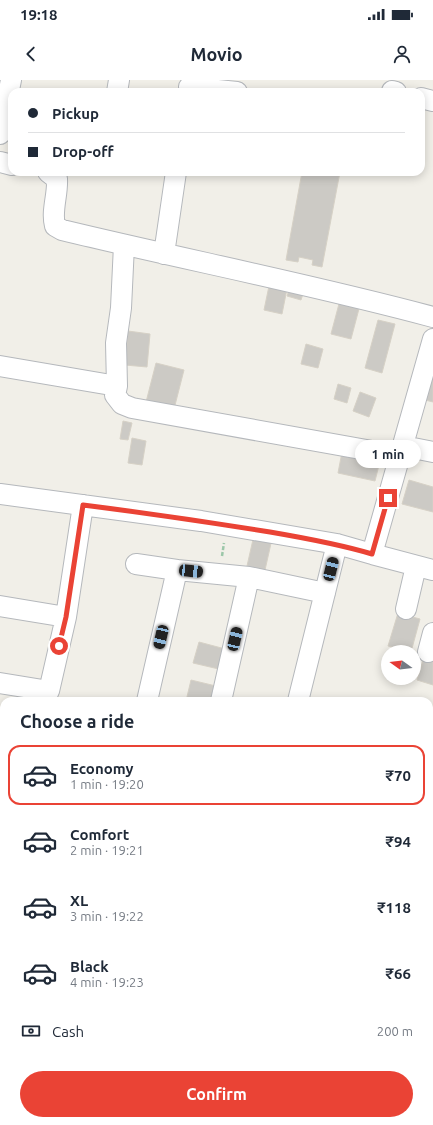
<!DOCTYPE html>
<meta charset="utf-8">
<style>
body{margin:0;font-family:Ubuntu,sans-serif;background:#f2f2f3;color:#1f2937;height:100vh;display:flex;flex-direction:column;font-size:15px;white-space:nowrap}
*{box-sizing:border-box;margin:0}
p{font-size:13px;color:#747a83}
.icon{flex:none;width:22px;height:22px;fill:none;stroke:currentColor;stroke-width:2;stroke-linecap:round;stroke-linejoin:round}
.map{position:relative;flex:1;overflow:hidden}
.details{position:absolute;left:0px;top:617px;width:433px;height:428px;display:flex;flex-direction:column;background:#fff;border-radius:12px 12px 0 0;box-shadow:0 2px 10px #0003}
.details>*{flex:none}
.banner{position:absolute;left:8px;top:8px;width:417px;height:88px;border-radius:12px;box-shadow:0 2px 10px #0003;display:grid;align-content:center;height:88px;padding:0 20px;background:#fff}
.needle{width:26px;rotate:285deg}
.controls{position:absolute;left:381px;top:565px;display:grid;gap:8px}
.controls a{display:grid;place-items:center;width:40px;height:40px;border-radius:50%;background:#fff;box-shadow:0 2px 10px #0003;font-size:20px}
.end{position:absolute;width:18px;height:18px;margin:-9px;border:5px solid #ea4335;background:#fff;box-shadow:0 0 0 2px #fff}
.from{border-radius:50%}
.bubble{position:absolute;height:28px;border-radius:14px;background:#fff;box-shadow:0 2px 10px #0003;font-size:13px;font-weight:700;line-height:28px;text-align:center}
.car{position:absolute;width:12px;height:24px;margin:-12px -6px;border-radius:5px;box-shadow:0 0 3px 1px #0007;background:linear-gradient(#222 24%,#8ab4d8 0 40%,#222 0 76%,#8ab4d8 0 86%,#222 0)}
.banner b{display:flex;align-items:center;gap:14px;height:38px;font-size:15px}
.banner b+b{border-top:1px solid #e0e1e3}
.banner i{width:10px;height:10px;background:#1f2937}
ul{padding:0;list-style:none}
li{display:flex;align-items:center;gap:12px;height:60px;margin:0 8px 6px;padding:0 12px;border:2px solid transparent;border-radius:12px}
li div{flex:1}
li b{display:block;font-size:15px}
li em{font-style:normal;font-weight:700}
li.current{border-color:#ea4335}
li>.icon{width:36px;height:36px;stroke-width:1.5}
h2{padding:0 20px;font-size:18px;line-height:48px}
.pay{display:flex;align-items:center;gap:10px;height:44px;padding:0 20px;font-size:15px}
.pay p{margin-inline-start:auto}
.cta{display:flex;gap:8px;margin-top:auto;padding:8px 20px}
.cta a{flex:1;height:46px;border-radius:24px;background:#ea4335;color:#fff;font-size:16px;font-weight:700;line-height:46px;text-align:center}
.status{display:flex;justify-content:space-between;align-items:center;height:28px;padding:0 20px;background:#fff;direction:ltr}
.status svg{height:11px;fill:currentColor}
header{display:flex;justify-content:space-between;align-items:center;height:52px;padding:0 20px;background:#fff;font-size:18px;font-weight:700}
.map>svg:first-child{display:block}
.building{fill:#cccac5;stroke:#d6d1c6}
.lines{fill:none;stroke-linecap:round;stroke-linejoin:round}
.minor-casing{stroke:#b5b8bc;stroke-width:22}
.path{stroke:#9cc7a9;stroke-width:2.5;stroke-dasharray:4 2;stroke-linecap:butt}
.minor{stroke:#fff;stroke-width:20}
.route{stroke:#ea4335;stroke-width:5}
</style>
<div class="status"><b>19:18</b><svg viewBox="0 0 49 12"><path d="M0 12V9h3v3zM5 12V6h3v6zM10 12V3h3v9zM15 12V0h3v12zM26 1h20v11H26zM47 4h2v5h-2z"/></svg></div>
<header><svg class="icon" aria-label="back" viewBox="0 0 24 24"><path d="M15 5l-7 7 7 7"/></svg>Movio<svg class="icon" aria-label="person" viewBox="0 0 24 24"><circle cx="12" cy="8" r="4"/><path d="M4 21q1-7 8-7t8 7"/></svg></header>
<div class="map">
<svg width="433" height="1045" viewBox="0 0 433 1045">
<rect width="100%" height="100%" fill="#f1efe8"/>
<path class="building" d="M302,92H340L322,187L312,185L313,180L299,177L298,182L286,180Z
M269,206L287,209L282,234L264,230Z
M290,207L304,211L301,220L287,216Z
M340,220L360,225L351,259L331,254Z
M378,240L395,244L382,293L365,288Z
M128,251L150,254L147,287L125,285Z
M306,264L323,269L318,288L301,284Z
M156,283L184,290L173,333L145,326Z
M432,297H433V322L425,320Z
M338,304L351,308L347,323L334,319Z
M360,312L376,318L369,337L353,331Z
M123,341L132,343L128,360L120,359Z
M132,358L146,361L142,385L128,383Z
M342,372L380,381L375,401L338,393Z
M409,400L433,407V432L402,424Z
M254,455L272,459L265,490L247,486Z
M398,533L420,539L411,572L388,566Z
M199,562L229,570L223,590L193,583Z
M424,577L433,580V605L417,600Z
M191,600L220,607L217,621H186Z"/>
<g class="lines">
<g class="minor-casing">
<path id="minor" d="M189,7L237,12
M392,11L396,12
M117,12L119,0
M421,18L433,21
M0,54L11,0
M0,82L12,85
M48,92L57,99C58,115 51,131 55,146L62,150C186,180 311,204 433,237
M164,174L176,92
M433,259L372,474L433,490
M0,286L117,306L115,315L122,324L132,328L400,376
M117,306L116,263L121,228L124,165
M403,366L433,372
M0,414L201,441L337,464L372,474
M136,484L177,490
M0,526L66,537
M406,529L416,486
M428,572L433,553
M0,603L49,611L66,537L83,425
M147,621L177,490L249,497
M221,621L249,497L325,513
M298,621L337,464
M429,704L433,705
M0,807L4,808
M432,825L433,822
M429,867L433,865
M0,897L4,898
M163,1045L164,1041"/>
</g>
<path class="path" d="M222,476L224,463"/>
<use href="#minor" class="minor"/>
</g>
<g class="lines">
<path class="route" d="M59,566L66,537L83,425C146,433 208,442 270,452C305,458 339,464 372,474L388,418"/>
</g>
</svg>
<div class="controls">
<a><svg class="needle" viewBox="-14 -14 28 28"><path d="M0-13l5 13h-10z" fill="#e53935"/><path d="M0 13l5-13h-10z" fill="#747a83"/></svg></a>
</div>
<i class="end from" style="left:59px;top:566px"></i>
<i class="end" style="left:388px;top:418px"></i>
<div class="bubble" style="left:355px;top:360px;width:66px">1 min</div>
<i class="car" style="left:331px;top:489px;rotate:14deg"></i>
<i class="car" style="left:191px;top:491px;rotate:96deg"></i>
<i class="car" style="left:161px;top:557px;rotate:193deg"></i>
<i class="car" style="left:235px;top:559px;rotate:13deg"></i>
<div class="banner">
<b><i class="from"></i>Pickup</b>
<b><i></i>Drop-off</b>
</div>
<section class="details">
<h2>Choose a ride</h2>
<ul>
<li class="current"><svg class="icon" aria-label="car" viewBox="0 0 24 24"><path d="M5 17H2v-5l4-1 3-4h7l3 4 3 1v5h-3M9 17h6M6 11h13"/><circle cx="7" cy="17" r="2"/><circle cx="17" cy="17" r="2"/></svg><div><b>Economy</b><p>1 min · 19:20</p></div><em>₹70</em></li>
<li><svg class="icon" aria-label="car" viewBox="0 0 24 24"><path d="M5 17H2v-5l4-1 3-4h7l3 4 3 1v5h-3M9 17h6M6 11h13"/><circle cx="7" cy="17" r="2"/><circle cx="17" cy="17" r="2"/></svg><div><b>Comfort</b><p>2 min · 19:21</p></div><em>₹94</em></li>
<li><svg class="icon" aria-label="car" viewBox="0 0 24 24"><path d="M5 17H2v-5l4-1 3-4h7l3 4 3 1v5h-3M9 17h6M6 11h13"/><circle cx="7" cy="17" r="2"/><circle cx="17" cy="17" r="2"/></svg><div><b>XL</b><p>3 min · 19:22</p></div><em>₹118</em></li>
<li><svg class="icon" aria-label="car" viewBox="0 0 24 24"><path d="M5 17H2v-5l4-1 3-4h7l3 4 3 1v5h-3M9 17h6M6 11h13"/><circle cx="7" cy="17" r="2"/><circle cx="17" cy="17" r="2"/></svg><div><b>Black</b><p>4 min · 19:23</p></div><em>₹66</em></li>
</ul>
<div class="pay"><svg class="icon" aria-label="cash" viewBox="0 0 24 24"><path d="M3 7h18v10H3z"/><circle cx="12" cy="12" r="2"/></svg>Cash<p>200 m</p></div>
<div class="cta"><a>Confirm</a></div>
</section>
</div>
